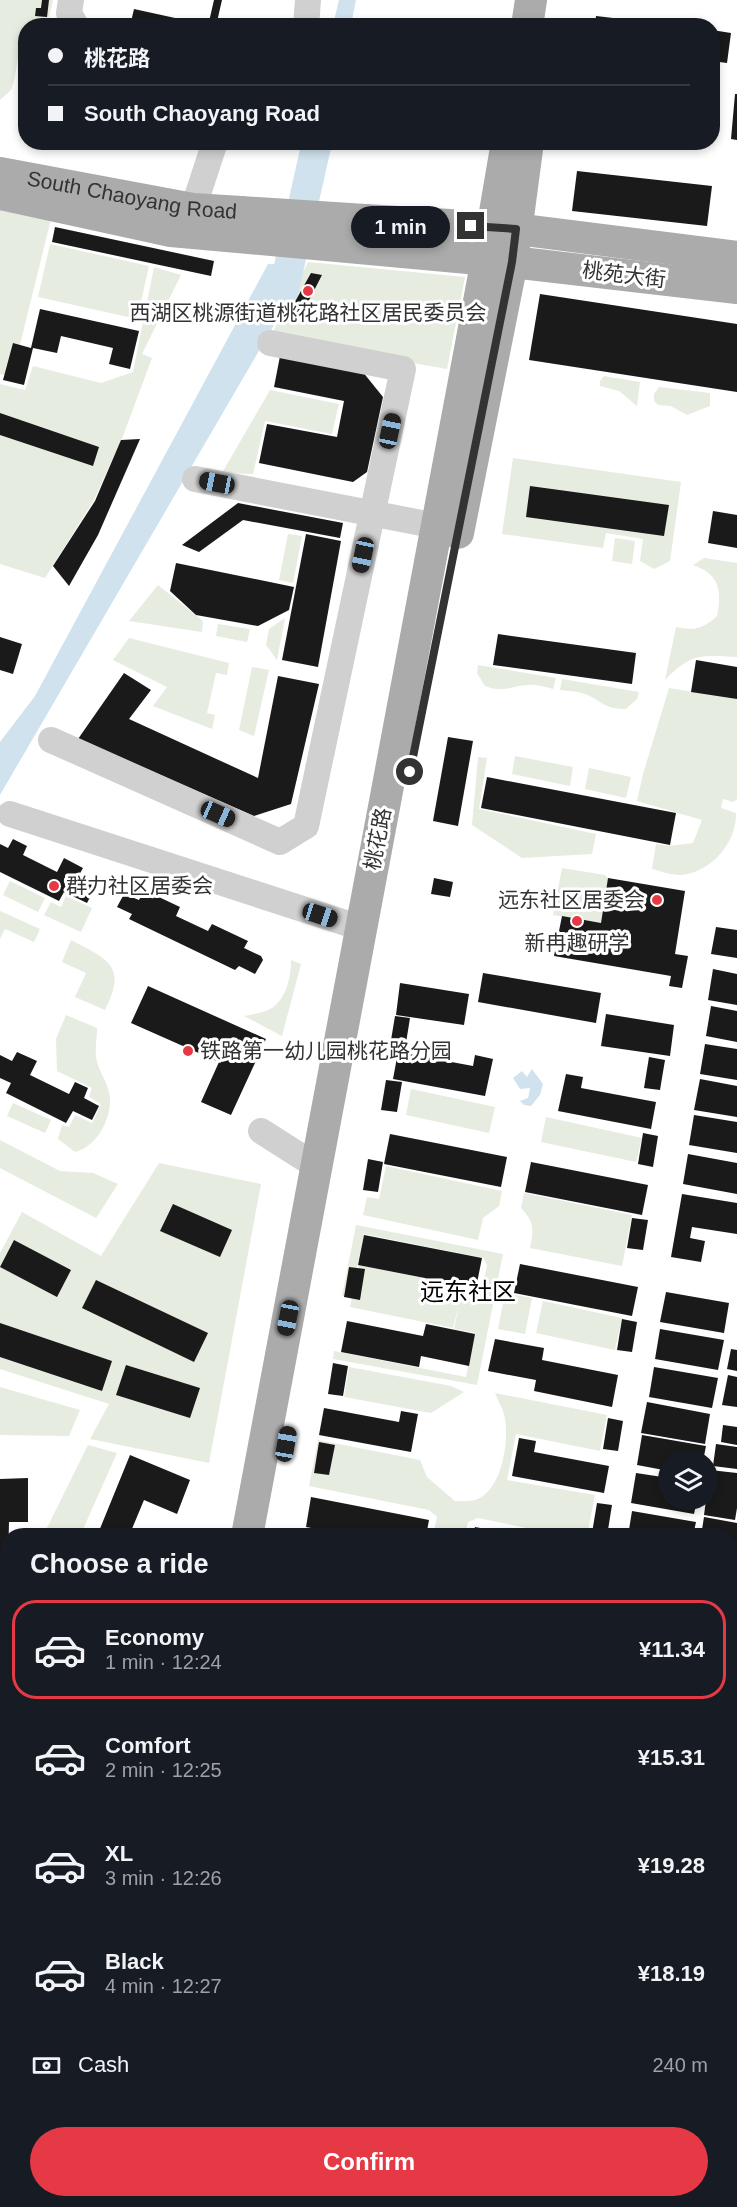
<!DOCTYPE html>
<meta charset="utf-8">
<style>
body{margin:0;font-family:Helvetica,"Noto Sans SC",sans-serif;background:#242831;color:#f1f3f6;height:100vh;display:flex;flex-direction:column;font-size:22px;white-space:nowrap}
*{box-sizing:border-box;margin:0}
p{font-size:20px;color:#9ea1a6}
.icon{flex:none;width:33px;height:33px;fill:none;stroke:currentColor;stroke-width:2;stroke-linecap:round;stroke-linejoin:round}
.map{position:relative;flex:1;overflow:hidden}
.panel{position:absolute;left:0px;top:1528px;width:738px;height:680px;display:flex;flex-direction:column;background:#171b24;border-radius:24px 24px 0 0;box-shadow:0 3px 9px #0003}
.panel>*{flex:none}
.top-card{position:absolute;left:18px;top:18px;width:702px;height:132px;border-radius:24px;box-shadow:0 3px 9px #0003;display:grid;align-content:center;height:132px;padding:0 30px;background:#171b24}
.tools{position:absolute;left:658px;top:1450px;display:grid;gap:12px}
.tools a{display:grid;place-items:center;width:60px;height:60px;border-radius:50%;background:#171b24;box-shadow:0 3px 9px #0003;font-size:30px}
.end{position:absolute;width:27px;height:27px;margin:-14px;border:8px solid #333;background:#fff;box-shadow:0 0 0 3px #fff}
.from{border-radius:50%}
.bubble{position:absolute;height:42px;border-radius:21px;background:#171b24;box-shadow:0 3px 9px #0003;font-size:20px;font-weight:800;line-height:42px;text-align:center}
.car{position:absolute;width:18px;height:36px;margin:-18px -9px;border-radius:8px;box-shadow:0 0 4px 2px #0007;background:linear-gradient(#222 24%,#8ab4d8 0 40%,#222 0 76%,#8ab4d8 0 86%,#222 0)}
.top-card b{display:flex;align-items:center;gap:21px;height:57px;font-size:22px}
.top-card b+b{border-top:2px solid #363941}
.top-card i{width:15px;height:15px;background:#f1f3f6}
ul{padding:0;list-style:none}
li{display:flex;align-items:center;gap:18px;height:99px;margin:0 12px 9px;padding:0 18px;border:3px solid transparent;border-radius:24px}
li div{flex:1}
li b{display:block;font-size:22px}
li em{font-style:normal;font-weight:800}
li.selected{border-color:#e63946}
li>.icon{width:54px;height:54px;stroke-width:1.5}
h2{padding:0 30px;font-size:27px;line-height:72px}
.pay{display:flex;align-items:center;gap:15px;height:66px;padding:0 30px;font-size:22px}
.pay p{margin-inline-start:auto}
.cta{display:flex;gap:12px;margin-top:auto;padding:12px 30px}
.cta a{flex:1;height:69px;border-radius:36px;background:#e63946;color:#fff;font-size:24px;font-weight:800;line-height:69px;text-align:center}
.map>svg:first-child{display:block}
.green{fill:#e6ecdf}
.water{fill:#cfe2ee}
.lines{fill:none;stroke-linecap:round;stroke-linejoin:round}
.river{stroke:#cfe2ee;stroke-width:30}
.building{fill:#1a1a1a}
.minor{stroke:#d0d0d0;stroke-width:26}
.major{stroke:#ababab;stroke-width:32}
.highway{stroke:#9a9a9a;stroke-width:33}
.major-bridge{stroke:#ababab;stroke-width:32}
.route{stroke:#333;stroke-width:8}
.poi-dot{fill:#e63946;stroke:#fff;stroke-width:2}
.labels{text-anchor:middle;stroke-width:6;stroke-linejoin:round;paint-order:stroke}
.street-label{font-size:21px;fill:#333;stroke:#fff}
.poi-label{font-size:21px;fill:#333;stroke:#fff}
.quarter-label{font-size:24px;fill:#000;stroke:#fff}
</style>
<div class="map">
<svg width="737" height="2207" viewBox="0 0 737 2207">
<rect width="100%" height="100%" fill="#fff"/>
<path class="green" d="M0,0H53L49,17L36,21L34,25L26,26L25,42L19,52L14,81L11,90L0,100Z
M0,207L51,219L12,377L0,374Z
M50,244L149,266L137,319L38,297Z
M308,262L465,277L447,369L270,338Z
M154,267L181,275L142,354L152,358L123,436L94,500L45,578L0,564V384L25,390L33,366L101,383L133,372Z
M604,376L640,382L637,406L619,391L600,386V381Z
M659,387L710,393V406L687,415L671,406L658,405L654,401V394Z
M270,390L339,404L332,434L265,421L253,474L222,473Z
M513,458L681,482L670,561L654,569L640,561L643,539L606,533L603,548L502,534Z
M288,534L302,536L293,583L279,580Z
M615,538L635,541L632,564L612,561Z
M704,558L737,563V657C701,655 691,653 665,680L676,627C694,631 703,629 717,616C722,591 720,574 693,565Z
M158,585L203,621L202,632L129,621Z
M285,618L277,660L266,645L269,629Z
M218,624L250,629L247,642L216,636Z
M129,638L229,663L227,675L216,673L207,713L215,715L212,729L153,706L167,687L113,660Z
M478,665L556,678L553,689C545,687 537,684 528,685C510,686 504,693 485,686L477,673Z
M252,667L269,670L254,736L239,730Z
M562,679L639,692L637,699L626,709C603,709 603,701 585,694C577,691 568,691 560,690Z
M669,688L737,699V799L733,802L723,799L721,808L736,813C737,844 709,874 680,875C671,875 660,871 652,869L656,844L670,846L693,843L702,820L637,801L643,774Z
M515,756L573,767L570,786L512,774Z
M478,757L487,758L479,809L596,834L592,854L522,858L472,825Z
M589,768L631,777L626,798L585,789Z
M562,868L605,875L608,878L601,923L553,915Z
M10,881L45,898L38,912L3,895Z
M66,896L92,908L81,932L44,915L51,902L61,907Z
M0,911L40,929L34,942L5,929L0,939Z
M71,940C109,960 127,966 105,1010L75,997L86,973L62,962Z
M291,960L301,964L282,1036L244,1016C253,1014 264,1013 272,1008C287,997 291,977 291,960Z
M66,1015L97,1028C97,1037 95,1047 96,1056C97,1069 106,1079 109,1092C114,1114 99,1146 75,1152L58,1139L62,1125L69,1127L75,1115L92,1123L101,1104L89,1097L92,1088L57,1071L56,1039Z
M411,1089L495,1107L489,1133L406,1115Z
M13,1103L51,1120L45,1133L7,1116Z
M546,1117L642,1138L636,1162L541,1142Z
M0,1140L60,1171L93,1173L118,1184L96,1218L0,1168Z
M159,1163L261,1184L209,1463L90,1439L109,1404L0,1369V1253L22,1212L101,1256Z
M386,1166L502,1191L499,1206L483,1218L478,1240L363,1215L367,1197L379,1199Z
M524,1193L632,1215L622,1266L530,1248C534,1230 534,1221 521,1208Z
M356,1225L503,1254L477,1385L333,1359L334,1351L466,1377L475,1333L454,1329L459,1304L453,1328L350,1307L359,1265L462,1286L461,1292L480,1295L487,1266L484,1258L364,1234L351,1297L342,1296Z
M505,1293L532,1298L525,1334L498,1329Z
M543,1301L622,1318L615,1350L536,1333Z
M349,1367L451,1386L464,1392L431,1413L344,1397Z
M0,1387L80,1410L69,1436L0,1435Z
M495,1393L607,1415L600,1451L516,1434L507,1480L595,1495L587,1536H566L478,1518L468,1522L465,1536H433L437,1517L429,1510L309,1486L318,1440L420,1460L427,1477L455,1501C462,1501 471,1502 478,1499C502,1488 509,1443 505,1419C504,1411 498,1401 495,1393Z
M88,1445L117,1453L80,1536H43Z
M465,2201H596V2207H465Z"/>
<path class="water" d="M339,0H356L351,25H333Z
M268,264L299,265L295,289L0,795V742L35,696Z
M532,1069L543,1084L540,1095L531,1106L524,1105L520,1101L528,1098L530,1088L520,1089L513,1078L522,1071L527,1077Z"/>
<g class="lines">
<path class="river" d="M277,302L284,289L317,142"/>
</g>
<path class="building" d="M42,0H49L47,17L35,16L36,8H41Z
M214,0H222L216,26H208Z
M134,9L207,25V26H130Z
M596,16L664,24V26H595Z
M712,30L731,33L727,63L712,61Z
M735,94H737V140L731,139Z
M577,171L712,186L707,226L572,211Z
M55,227L214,261L211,276L52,242Z
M311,273L322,275L300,318L287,316Z
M540,294L737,324V392L529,360Z
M40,309L139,331L130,369L109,364L113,348L61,336L57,353L33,348L24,385L3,380L13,343L31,348Z
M281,351L358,366L383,397L367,472L353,482L259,463L267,424L337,437L344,401L274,387Z
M0,413L99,447L93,466L0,435Z
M140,439L98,535L69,586L53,566L95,501L121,440Z
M530,486L669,505L664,536L526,517Z
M238,503L343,523L340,538L243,520L199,552L182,545Z
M713,511L737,515V548L708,543Z
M306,534L341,541L318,667L282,660Z
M176,563L294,587L289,610L258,626L196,615L170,591Z
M498,634L636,653L632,684L493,665Z
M0,637L22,644L13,674L0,670Z
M696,660L737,667V699L691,692Z
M124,673L151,690L129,719L258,778L278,676L319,684L291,804L254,816L78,739Z
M448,737L473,741L458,826L433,821Z
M487,777L676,813L670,845L481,808Z
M13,839L27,846L23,855L57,872L64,858L83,868L78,877L96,886L87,903L64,892L59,901L0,872V844L8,848Z
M434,878L453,882L450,897L431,894Z
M608,878L685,891L675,954L688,956L682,988L669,986L671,976L554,956L562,916L601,923Z
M144,890L180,907L176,916L208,931L212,924L248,941L244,948L261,956L263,960L255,974L239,966L235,970L129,919L132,914L117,907L124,894L139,900Z
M716,927L737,930V958L711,954Z
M713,969L737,974V1005L708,1000Z
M483,973L601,993L596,1023L478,1002Z
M400,983L469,994L464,1025L396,1015Z
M148,986L266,1039L231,1115L201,1102L219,1062L131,1023Z
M711,1006L737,1011V1042L706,1036Z
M606,1014L674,1025L670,1056L601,1046Z
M395,1016L410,1018L405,1049L390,1046Z
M705,1044L737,1049V1080L700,1074Z
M17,1052L37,1061L30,1075L69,1094L75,1082L88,1088L84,1098L99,1106L92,1120L73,1111L66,1123L6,1093L11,1083L0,1078V1055L12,1061Z
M398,1052L473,1066L475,1055L493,1059L485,1096L393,1079Z
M649,1057L665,1060L660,1090L644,1088Z
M566,1074L583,1077L581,1088L656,1102L651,1129L558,1111Z
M700,1079L737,1086V1117L694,1110Z
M386,1080L402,1082L397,1112L381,1110Z
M694,1115L737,1122V1153L689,1145Z
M643,1133L658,1136L653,1167L638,1164Z
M390,1134L507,1157L501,1187L384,1164Z
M688,1154L737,1163V1194L683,1184Z
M368,1159L383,1162L378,1192L363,1190Z
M531,1162L648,1185L642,1215L525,1192Z
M682,1194L737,1203V1234L692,1227L690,1238L705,1241L701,1262L671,1257Z
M173,1204L232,1230L220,1257L160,1231Z
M632,1218L648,1220L643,1250L627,1248Z
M364,1235L482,1258L476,1288L358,1265Z
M14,1240L71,1270L57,1297L0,1267Z
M520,1264L638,1287L632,1316L514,1293Z
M349,1267L365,1269L360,1300L344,1297Z
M96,1280L208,1333L194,1362L82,1308Z
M666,1292L729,1303L724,1333L660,1322Z
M622,1319L637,1322L632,1352L617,1350Z
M347,1321L423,1336L426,1324L475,1334L469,1366L421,1356L419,1367L341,1352Z
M0,1323L112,1361L102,1391L0,1357Z
M660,1329L724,1340L718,1370L655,1359Z
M495,1339L544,1348L542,1360L618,1375L612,1407L534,1391L536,1380L488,1371Z
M731,1349L737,1350V1371L727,1369Z
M333,1363L348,1366L343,1396L328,1394Z
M126,1365L200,1388L190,1418L116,1395Z
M654,1367L718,1378L712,1408L649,1397Z
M728,1375L737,1377V1407L722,1405Z
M647,1402L710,1414L705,1444L641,1433Z
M324,1408L399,1422L401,1411L418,1414L411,1452L319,1435Z
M608,1418L623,1421L618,1451L603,1449Z
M723,1425L737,1427V1445L721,1442Z
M642,1435L706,1446L703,1461H669V1471L637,1465Z
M519,1438L536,1441L534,1452L609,1466L604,1493L512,1476Z
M319,1442L335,1445L329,1475L314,1473Z
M716,1444L737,1447V1469L713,1466Z
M130,1455L190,1480L177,1514L144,1500L129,1536H97Z
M710,1470L737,1473V1508L735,1520L704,1515L706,1500H708Z
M636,1473L669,1478V1500H697L694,1514L631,1503Z
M28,1478V1522H9L8,1563H0V1479Z
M311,1497L429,1520L426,1536H354L306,1527Z
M597,1503L612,1505L607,1536L592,1533Z
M632,1511L696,1522L693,1536H628Z
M704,1517L737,1523V1561L730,1560V1536H701Z
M475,1527L516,1535V1536H473Z
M730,1568L737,1569V1600L730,1599Z
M0,1620H8V1651H0Z
M730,1787H737V1885H730Z
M0,1805H8V1912H0Z
M349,2200H413L412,2207H375Z
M417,2200H448L451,2201L449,2207H415Z"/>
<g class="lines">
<path class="minor" d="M71,0L69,13L76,26
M306,26L308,0
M193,209L215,142
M195,479L437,526
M51,740L280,842L306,826L403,369L270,343
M10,814L361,928
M261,1131L316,1166
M604,2207L605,2200"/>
<g class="major">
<path d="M527,26L531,0"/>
<path id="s1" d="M0,173L193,209L241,212"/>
<path d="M0,194L171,231L512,262L737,288"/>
<path d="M365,220L516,229L737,257"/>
<path d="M458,533L512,262L528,142"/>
<path d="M247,1536L487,259L507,142"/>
<path d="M730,1652H737"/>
<path d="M85,2207L86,2200"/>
<path d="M111,2207L113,2200"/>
<path d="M158,2207L159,2200"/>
</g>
<path class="highway" d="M0,1706H8
M730,1709H737
M0,1742H8
M730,1744H737"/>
<path class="major-bridge" d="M241,212L365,220"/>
</g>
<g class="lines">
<path class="route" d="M410,772L512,262L516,229L471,226"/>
</g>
<g class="poi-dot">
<circle cx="308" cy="291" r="6"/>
<circle cx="54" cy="886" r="6"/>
<circle cx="657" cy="900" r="6"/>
<circle cx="577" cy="921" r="6"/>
<circle cx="188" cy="1051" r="6"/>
</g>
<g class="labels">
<g class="street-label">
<text dy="7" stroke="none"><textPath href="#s1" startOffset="134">South Chaoyang Road</textPath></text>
<text transform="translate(624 275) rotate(7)" y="7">桃苑大街</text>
<text transform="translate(378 839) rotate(-79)" y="7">桃花路</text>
</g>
<g class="poi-label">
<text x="308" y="320">西湖区桃源街道桃花路社区居民委员会</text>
<text x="66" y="893" text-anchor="start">群力社区居委会</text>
<text x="645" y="907" text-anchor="end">远东社区居委会</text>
<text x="577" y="950">新冉趣研学</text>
<text x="200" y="1058" text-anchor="start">铁路第一幼儿园桃花路分园</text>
</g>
<g class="quarter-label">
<text x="468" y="1300">远东社区</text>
</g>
</g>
</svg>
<div class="tools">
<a><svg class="icon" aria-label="layers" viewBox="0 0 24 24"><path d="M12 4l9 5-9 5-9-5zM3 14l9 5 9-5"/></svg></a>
</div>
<i class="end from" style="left:410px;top:772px"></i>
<i class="end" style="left:471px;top:226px"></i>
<div class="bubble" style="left:351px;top:206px;width:99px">1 min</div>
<i class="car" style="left:390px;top:431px;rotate:12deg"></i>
<i class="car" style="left:217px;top:483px;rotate:281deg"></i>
<i class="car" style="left:363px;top:555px;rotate:192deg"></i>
<i class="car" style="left:218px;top:814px;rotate:114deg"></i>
<i class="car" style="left:320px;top:915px;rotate:108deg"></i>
<i class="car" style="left:288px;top:1318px;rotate:191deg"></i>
<i class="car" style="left:286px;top:1444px;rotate:10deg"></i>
<div class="top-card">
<b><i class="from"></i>桃花路</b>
<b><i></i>South Chaoyang Road</b>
</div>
<section class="panel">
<h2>Choose a ride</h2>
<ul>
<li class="selected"><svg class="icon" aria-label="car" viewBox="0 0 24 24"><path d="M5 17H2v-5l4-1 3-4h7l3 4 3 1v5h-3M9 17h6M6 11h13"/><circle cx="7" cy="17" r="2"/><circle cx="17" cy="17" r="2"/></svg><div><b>Economy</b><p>1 min · 12:24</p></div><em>¥11.34</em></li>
<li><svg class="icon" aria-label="car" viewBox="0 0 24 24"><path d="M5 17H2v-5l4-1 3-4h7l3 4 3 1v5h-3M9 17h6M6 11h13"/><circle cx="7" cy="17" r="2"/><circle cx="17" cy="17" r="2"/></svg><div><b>Comfort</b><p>2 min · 12:25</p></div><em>¥15.31</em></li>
<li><svg class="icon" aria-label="car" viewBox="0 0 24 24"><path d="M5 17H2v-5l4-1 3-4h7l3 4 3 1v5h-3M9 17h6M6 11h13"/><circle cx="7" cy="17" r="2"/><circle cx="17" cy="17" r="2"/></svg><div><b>XL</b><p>3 min · 12:26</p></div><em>¥19.28</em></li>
<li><svg class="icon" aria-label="car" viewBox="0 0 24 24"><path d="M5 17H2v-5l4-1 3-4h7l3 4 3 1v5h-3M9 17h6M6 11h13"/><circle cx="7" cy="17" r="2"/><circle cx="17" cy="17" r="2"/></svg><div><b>Black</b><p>4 min · 12:27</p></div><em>¥18.19</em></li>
</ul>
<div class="pay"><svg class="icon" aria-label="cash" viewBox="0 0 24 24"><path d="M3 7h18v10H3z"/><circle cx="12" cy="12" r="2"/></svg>Cash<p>240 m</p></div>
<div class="cta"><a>Confirm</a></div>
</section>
</div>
